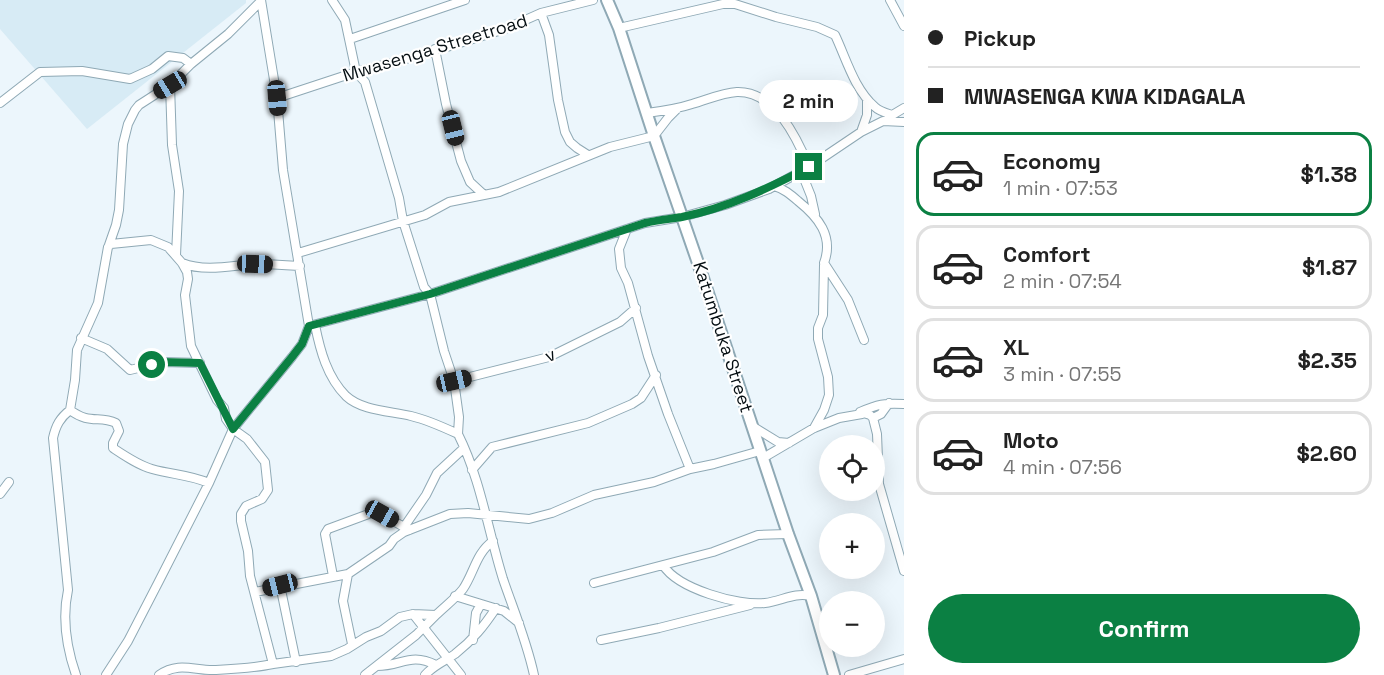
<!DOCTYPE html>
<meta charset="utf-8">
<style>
body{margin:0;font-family:"Space Grotesk",sans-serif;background:#f2f2f2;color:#222;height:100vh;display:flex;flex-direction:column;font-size:22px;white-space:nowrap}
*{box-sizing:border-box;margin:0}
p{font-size:20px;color:#767676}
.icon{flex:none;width:33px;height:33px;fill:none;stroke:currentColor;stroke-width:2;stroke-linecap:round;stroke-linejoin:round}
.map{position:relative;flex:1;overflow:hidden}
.sheet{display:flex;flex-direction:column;background:#fff;width:480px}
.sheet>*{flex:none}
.banner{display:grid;align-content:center;height:132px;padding:0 24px;background:#fff}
.controls{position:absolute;left:819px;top:435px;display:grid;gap:12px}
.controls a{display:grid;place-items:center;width:66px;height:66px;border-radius:50%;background:#fff;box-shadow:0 6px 24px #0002;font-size:30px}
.end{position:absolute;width:27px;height:27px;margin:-14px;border:8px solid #0b8043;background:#fff;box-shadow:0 0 0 3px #fff}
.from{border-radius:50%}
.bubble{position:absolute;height:42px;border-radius:21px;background:#fff;box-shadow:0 6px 24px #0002;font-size:20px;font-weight:700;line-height:42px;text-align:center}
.car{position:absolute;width:18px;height:36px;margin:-18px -9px;border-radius:8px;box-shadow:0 0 4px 2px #0007;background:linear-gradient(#222 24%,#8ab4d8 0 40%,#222 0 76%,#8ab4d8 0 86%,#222 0)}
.banner b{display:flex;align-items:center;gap:21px;height:57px;font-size:22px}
.banner b+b{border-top:2px solid #e0e0e0}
.banner i{width:15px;height:15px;background:#222}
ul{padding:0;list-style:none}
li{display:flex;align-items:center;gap:18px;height:84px;margin:0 12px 9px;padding:0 12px;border:3px solid #e0e0e0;border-radius:18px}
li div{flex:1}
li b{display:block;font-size:22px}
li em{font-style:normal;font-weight:700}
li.current{border-color:#0b8043}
li>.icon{width:54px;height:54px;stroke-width:1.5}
.action{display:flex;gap:12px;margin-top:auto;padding:12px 24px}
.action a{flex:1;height:69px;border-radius:36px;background:#0b8043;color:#fff;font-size:24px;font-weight:700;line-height:69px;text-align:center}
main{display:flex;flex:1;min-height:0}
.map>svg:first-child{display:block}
.built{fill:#d7ebf5}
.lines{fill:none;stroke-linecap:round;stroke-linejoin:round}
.street-casing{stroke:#8fa9b5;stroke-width:10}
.secondary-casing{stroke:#8fa9b5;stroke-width:14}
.street{stroke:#fff;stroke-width:8}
.secondary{stroke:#fff;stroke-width:10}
.route{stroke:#0b8043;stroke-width:8}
.labels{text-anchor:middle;stroke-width:4.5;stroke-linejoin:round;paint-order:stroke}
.street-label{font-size:18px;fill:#050e12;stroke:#fff}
</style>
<main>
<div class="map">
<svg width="904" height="675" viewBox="0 0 904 675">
<rect width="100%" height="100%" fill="#ecf6fc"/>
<path class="built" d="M0,0H246V3L87,129L0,29Z"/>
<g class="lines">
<g class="street-casing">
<path id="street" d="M332,0L345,20L356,72L365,82L399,198L403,221L424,287L430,294L444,351L454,381L459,417L458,434
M890,0L904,26
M541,13L549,35L558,100L565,132L570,142L577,148L588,155
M619,28L723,4H735L776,17L817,27L835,35C846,58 854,89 875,107C879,111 886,113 892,115
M350,39L465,0
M435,49L446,104L461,161L470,182L483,194
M170,85L172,145L179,191L176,255
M277,98L356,72L418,56L505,29L541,13L593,0
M0,103L40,72L82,71L130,79L152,69L168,56L183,58L191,64
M647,113C662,111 677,109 692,104C707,100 721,93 737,92C775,91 797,138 809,167
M889,117L904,108
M861,132L867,115V99
M801,171L811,196L815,214
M774,186C784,189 790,194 798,201C818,217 834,236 824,263L848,300L864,340
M627,229L619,249L621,268L628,283L648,356L668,414L690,469
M109,245L116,225L119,210L123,144L128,124L135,110L139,105L170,85L191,64L228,34L261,1
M298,253L425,215L449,202L499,192L610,147L654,136L668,118L678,108
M182,263C204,272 230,266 253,264C268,264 285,265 300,266
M315,325C320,350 327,377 346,396C362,411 391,411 411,416C428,420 443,427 458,434C481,480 488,531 503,579C514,611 527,642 534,675
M309,326L430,294L645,223L682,217L725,205L769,189L809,167L861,132L883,121L904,122
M81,338L107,349L130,370L163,362L200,363
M454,381L549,357L620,322L636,308
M70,410C90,425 99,415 116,423L119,431L113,443V448C125,456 138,465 152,469C173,475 187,474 209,483
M860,412L870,415L873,418L877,434L879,484L904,571
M873,418L881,414L889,403
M752,426L778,442L789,443
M814,428L824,410L829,395L828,377L818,339V328L823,315L824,265
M763,458L814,428L839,418L862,414L860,412C878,404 884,403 904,404
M472,470L492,447L588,423L632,404L641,398L656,375
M0,494L9,482
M404,527L426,495L437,473L464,448
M663,565L713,552L758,535L788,534
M333,576L325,534L328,529L374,512H378L409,530
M594,583L663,565C678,589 738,606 765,603C782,601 794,592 811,596
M280,585L296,662
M255,592L348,574
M455,596L504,611L519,623
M413,614L461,675
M473,640L476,613L481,604
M601,640L659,628L750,605
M352,644L343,601L348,574L389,546L394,539L404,532L450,514L468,513L529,519L552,513L594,495L654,482L690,469L714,464L760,451
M377,666C402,666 410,652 436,665
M76,675C67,649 62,618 68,590L53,438C56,425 60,418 70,410L75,380L77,350L98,303L108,247L111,244L151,240L168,247L182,263L187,272L188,279L185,295L191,346L217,400L224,408L226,419L233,429L247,439L265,462L268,490L262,499L246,506L241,514V521L248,551L250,576L273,664L331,656L347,649L366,637L381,631L400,617L413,614L436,615C444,607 456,598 463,589C474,573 476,553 493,541
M106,675L128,641L158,583L209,483L233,429L292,357L302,344L309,326L283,170L277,98L261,0
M159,675C179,661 195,671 215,670C234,669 254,668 273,664
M365,675L416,635L436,615
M425,675C434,665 445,661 455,654C473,640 484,626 496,608
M849,675L904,659"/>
</g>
<g class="secondary-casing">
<path id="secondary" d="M607,0L619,28L654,136L698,263L788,534L811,596L834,675"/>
</g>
<use href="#street" class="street"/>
<use href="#secondary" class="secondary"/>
</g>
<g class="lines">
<path class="route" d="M152,365L163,362L200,363L233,429L292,357L302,344L309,326L430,294L645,223C658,220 670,219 682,217C727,208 769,188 809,167"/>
</g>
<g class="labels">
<g class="street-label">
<text transform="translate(435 48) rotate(-17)" y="6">Mwasenga Streetroad</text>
<text transform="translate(723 337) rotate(72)" y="6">Katumbuka Street</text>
<text transform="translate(550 355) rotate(-23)" y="6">v</text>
</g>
</g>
</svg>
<div class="controls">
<a><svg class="icon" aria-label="locate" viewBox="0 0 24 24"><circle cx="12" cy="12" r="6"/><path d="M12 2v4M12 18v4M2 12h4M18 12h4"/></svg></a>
<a>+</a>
<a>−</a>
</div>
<i class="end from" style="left:152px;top:365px"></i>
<i class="end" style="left:809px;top:167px"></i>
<div class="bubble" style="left:759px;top:80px;width:99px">2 min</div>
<i class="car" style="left:170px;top:85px;rotate:239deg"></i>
<i class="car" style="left:277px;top:98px;rotate:175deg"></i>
<i class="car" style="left:453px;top:128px;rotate:166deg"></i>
<i class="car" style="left:255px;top:264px;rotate:92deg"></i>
<i class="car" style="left:454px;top:381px;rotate:77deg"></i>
<i class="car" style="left:382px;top:514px;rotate:119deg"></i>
<i class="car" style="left:280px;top:585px;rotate:256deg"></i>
</div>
<section class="sheet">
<div class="banner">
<b><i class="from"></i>Pickup</b>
<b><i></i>MWASENGA KWA KIDAGALA</b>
</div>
<ul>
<li class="current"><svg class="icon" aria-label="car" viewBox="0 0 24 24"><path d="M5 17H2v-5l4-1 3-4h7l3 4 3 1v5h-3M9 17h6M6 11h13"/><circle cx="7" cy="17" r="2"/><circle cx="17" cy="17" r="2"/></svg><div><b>Economy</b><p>1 min · 07:53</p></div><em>$1.38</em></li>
<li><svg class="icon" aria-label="car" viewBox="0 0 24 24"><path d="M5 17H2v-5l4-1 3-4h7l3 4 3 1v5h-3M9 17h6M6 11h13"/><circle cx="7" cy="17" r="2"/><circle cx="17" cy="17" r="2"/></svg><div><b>Comfort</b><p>2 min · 07:54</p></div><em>$1.87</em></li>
<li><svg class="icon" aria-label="car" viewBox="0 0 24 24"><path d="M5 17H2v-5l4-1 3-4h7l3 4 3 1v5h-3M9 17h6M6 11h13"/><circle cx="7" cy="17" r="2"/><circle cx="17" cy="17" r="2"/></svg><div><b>XL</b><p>3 min · 07:55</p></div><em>$2.35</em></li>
<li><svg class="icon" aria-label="car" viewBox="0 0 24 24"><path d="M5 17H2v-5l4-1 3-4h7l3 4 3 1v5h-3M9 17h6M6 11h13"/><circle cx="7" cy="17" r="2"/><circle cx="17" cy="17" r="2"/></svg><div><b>Moto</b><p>4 min · 07:56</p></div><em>$2.60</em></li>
</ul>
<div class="action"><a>Confirm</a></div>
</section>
</main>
